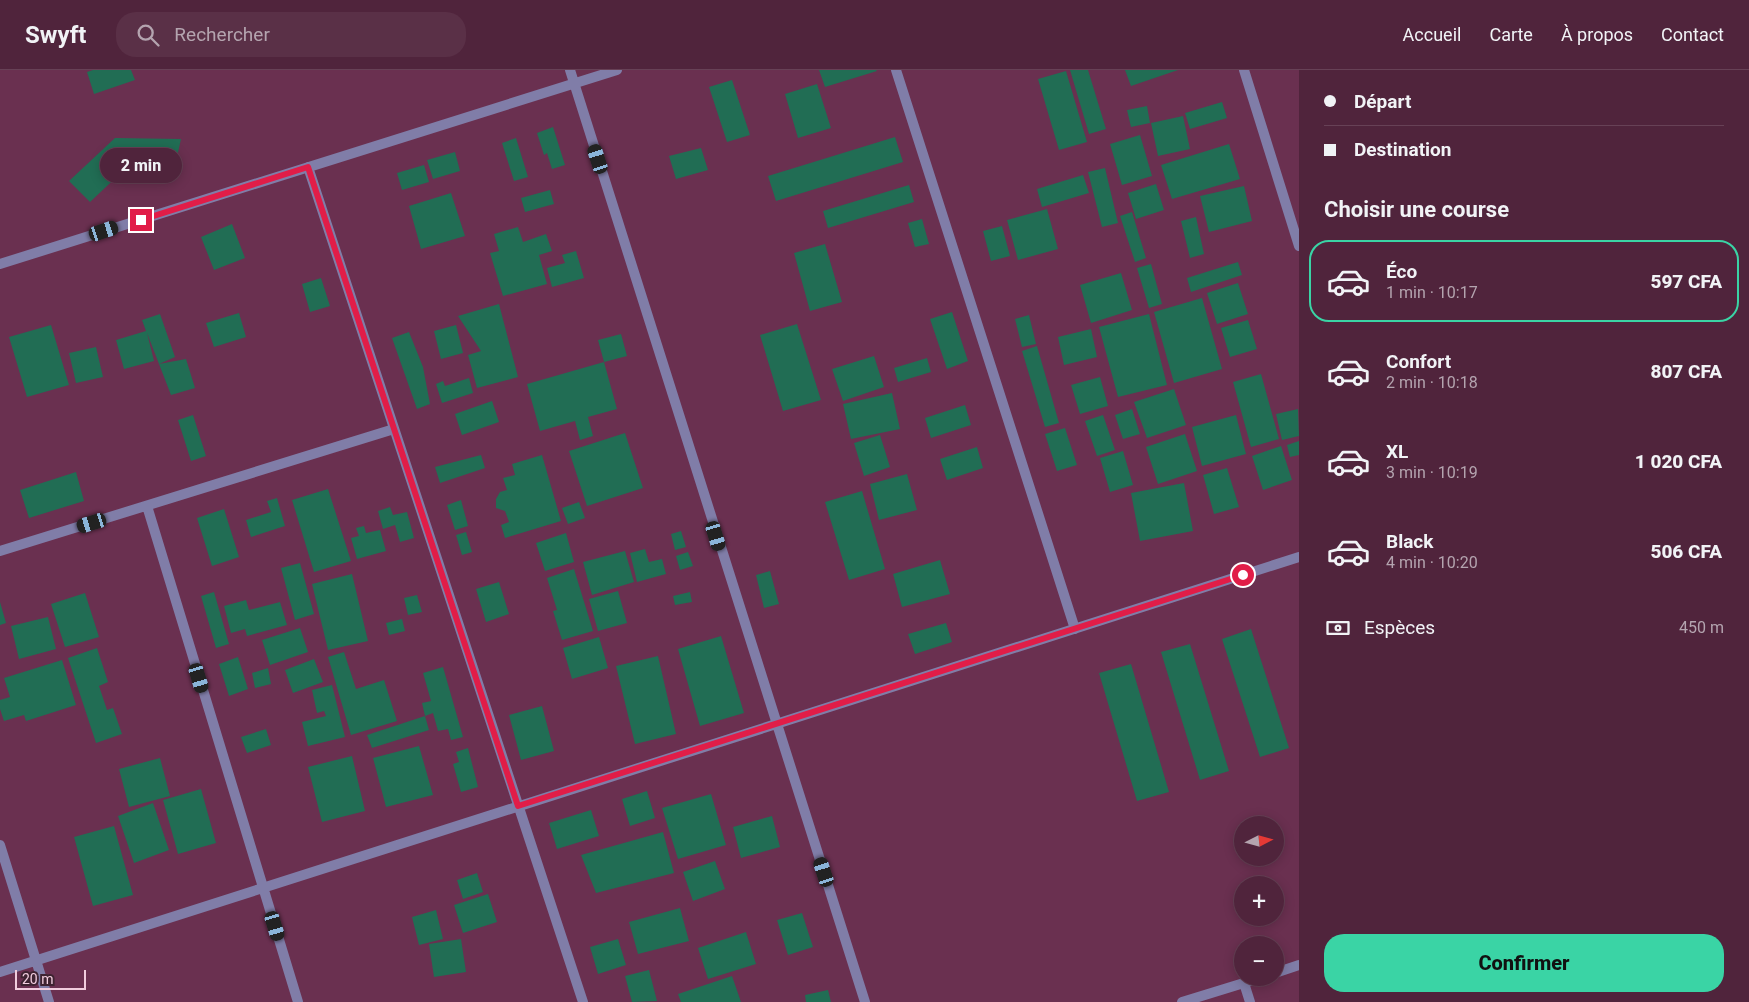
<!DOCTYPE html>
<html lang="fr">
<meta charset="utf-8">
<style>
body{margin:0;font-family:Roboto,sans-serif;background:#5a3047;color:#f1f3f6;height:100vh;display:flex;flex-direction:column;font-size:19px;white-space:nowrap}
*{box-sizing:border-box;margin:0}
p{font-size:16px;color:#b4a4af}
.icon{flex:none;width:28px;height:28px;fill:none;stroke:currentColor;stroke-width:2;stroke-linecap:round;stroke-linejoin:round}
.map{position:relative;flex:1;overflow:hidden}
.sheet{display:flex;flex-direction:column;background:#50243c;width:450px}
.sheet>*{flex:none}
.top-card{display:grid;align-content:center;height:110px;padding:0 25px;background:#50243c}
.needle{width:32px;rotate:84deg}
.controls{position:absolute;left:1234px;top:746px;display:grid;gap:10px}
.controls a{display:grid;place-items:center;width:50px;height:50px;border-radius:50%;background:#50243c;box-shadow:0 2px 12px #0003,0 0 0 1px #674156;font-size:25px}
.scale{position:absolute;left:15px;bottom:12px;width:71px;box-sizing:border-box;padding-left:5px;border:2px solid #f1cdde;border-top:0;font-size:14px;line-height:18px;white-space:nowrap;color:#f1cdde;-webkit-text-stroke:4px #3e2331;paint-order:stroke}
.end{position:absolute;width:22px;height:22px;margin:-11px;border:6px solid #e11d48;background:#fff;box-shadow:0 0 0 2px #fff}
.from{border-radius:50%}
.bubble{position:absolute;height:35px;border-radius:18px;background:#50243c;box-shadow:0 2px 12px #0003,0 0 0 1px #674156;font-size:16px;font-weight:800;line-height:35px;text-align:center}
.car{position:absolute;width:15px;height:30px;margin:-15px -8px;border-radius:6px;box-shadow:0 0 4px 1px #0007;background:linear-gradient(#222 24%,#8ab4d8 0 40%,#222 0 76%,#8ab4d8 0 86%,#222 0)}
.top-card b{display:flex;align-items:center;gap:18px;height:48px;font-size:19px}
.top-card b+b{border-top:1px solid #674156}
.top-card i{width:12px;height:12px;background:#f1f3f6}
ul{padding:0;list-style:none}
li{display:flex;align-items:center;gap:15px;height:82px;margin:0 10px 8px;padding:0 15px;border:2px solid transparent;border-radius:20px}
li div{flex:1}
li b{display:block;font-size:19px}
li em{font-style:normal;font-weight:800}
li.on{border-color:#3ad4a5}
li>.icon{width:45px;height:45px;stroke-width:1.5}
h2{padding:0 25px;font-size:22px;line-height:60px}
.pay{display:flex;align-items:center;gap:12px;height:55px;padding:0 25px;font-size:19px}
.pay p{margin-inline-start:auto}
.button{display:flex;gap:10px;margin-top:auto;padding:10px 25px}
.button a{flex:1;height:58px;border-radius:20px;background:#3ad4a5;color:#111;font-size:20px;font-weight:800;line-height:58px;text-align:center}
header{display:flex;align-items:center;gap:30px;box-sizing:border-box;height:70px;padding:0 25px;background:#50243c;border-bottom:1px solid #674156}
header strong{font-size:24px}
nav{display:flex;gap:28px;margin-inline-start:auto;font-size:18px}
.search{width:350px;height:45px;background:#5a3047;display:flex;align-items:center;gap:12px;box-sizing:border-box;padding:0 18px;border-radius:20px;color:#b4a4af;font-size:19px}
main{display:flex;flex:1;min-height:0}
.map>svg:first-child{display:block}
.building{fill:#216d54}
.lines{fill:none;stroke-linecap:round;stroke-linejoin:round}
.minor{stroke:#807da8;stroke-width:10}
.route{stroke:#e11d48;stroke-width:6}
</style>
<header>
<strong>Swyft</strong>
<div class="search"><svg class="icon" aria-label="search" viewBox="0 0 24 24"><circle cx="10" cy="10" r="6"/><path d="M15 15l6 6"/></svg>Rechercher</div>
<nav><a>Accueil</a><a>Carte</a><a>À propos</a><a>Contact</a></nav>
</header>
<main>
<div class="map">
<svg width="1299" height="932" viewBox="0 0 1299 932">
<rect width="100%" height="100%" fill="#6a3050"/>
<path class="building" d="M93,0H131L135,10L94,24L87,2Z
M819,0H876L877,1L825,17Z
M1070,0H1088L1106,59L1089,64Z
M1125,0H1178L1131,16Z
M1066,1L1087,72L1059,80L1038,9Z
M732,10L750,65L727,72L709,17Z
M817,14L831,58L798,68L785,24Z
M1222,32L1227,48L1190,59L1185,43Z
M1147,36L1150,53L1131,57L1127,40Z
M1183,46L1190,79L1158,86L1151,53Z
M553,57L565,95L552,99L547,83L544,85L537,63Z
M1140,65L1152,106L1122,115L1110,74Z
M895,67L903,92L776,131L768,106Z
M115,68L181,69L175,96L138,95L125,99L90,132L69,111Z
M516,68L528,107L514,111L502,73Z
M1229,74L1240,109L1172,129L1161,95Z
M701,78L708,100L676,109L669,86Z
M455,82L460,101L433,109L427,90Z
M424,95L429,112L402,120L397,103Z
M1105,98L1118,153L1102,157L1088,102Z
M1083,105L1089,123L1042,137L1037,119Z
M1156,114L1164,140L1136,149L1128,123Z
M909,115L914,132L828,158L823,141Z
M1244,116L1252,151L1209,162L1200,126Z
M550,120L554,134L525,142L521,128Z
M451,123L465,166L421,179L409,136Z
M1047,139L1058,179L1018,190L1007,150Z
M1132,142L1146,188L1135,192L1120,146Z
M1196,147L1204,184L1190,188L1181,151Z
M922,149L929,174L915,177L908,153Z
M232,154L245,188L214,200L201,167Z
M1002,156L1010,186L991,191L983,161Z
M518,157L523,172L546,164L552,181L539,185L547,214L503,226L490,183L499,181L494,164Z
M825,174L842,232L810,241L794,183Z
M576,181L584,208L552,217L547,198L565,193L562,185Z
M1238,192L1242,205L1191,222L1187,208Z
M1151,194L1162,234L1149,238L1137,198Z
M1121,203L1132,240L1091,253L1080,215Z
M321,208L330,236L310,242L302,214Z
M1238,213L1248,244L1217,254L1207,223Z
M1202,228L1222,299L1174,313L1154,242Z
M499,234L518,307L477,318L468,285L481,281L458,246Z
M952,242L968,291L947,299L930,249Z
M239,243L246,267L214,277L206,253Z
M160,244L175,287L159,294L186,289L195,318L171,325L147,263L154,291L124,299L116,270L146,261L142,250Z
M1149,244L1167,315L1118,327L1099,257Z
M1029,245L1036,274L1022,277L1015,249Z
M1248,250L1257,279L1230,287L1221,258Z
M797,254L821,330L783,341L760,265Z
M51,255L69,315L27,327L9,267Z
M456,255L463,283L441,289L434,261Z
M1091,259L1097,287L1064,295L1058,267Z
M409,262L423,297L430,334L417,339L392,268Z
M621,264L627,286L604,292L617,339L588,347L593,366L580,370L575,351L540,361L527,314L604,292L598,270Z
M1037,276L1059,353L1045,357L1022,281Z
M96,277L103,307L76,313L69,283Z
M874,286L884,317L843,331L832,299Z
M927,288L931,302L898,312L894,298Z
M1261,304L1279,369L1251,377L1233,312Z
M1100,307L1108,336L1080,344L1071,315Z
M469,308L473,323L442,333L436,314L443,311L445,316Z
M1174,319L1186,355L1147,368L1134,332Z
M892,323L900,359L851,369L843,334Z
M492,331L499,352L462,365L455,344Z
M965,335L971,355L931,368L925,348Z
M1132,339L1140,364L1123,369L1115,345Z
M1298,339L1299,366L1282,370L1276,344Z
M193,345L206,386L191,391L178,350Z
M1103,345L1115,380L1097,386L1085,351Z
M1236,345L1246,384L1202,396L1192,357Z
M1065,358L1077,395L1057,401L1045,364Z
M625,363L643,418L587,436L569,381Z
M1185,364L1197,401L1158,414L1146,377Z
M880,365L890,397L864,406L854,373Z
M1299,371V385L1290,387L1287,375Z
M1281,376L1292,410L1263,420L1252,386Z
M977,377L983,398L947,410L940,389Z
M1123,381L1133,415L1110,422L1100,388Z
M481,385L485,398L440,413L435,397Z
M542,385L561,451L505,468L501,455L509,452L505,441L496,438V429L500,422L507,420L503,408L515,405L512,394Z
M1227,398L1239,437L1214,444L1203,405Z
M76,402L84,431L29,448L20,420Z
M907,404L917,440L879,450L870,414Z
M1184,413L1193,461L1140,471L1131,423Z
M328,419L351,491L314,502L292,430Z
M862,421L885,499L849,510L825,432Z
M277,428L285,456L251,467L246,450L271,442L267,431Z
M461,430L468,456L455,460L447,435Z
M579,432L585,448L568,454L562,438Z
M390,437L393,445L407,442L414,468L400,472L395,455L383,459L378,441Z
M224,439L239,487L212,496L197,448Z
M364,456L366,463L380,460L386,481L357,489L351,468L359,466L356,458Z
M681,461L686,477L675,480L671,464Z
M466,462L472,482L462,485L456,465Z
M566,463L574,492L545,501L536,473Z
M645,479L649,492L662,489L666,504L637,512L630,483Z
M625,481L634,512L592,525L583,492Z
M688,482L693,496L680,500L676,486Z
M940,490L950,524L902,537L893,504Z
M300,493L314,544L295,550L281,498Z
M574,499L593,561L562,570L553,541L557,540L547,508Z
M770,501L779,534L764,538L756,505Z
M352,504L368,571L328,580L312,514Z
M499,512L509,544L486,552L476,519Z
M618,521L627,553L598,561L589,529Z
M214,522L229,574L216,578L201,526Z
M690,522L692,532L675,535L673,526Z
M85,523L99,567L65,577L51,534Z
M417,525L422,542L408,545L404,528Z
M246,530L249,540L280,532L287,555L247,566L245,559L231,563L224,536Z
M0,532L6,553L0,555Z
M48,547L56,579L19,589L11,556Z
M402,549L405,561L389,565L386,553Z
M946,553L952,572L915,584L908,564Z
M300,558L308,582L270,595L262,570Z
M1251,559L1289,678L1260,687L1222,569Z
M721,566L744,643L700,656L678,579Z
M599,567L608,598L572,609L563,578Z
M1190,574L1229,701L1200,710L1161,582Z
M97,578L108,612L99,616L107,640L113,638L122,664L96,673L68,588Z
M344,582L356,619L384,610L397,651L351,665L328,587Z
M658,586L676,664L635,674L616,596Z
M238,587L248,619L229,626L219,594Z
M314,589L323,612L293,623L285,600Z
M62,590L76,635L26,651L24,645L4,651L0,639V630L10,627L4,608Z
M1131,594L1169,722L1137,731L1099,603Z
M443,597L463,667L451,670L448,659L438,661L433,643L425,646L422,633L431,631L423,603Z
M268,598L271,614L255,618L252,603Z
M332,615L345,667L308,676L302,652L326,646L324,641L317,643L312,620Z
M542,636L554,681L521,690L509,645Z
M425,646L429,660L372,678L367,665Z
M266,659L271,675L247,683L241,667Z
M419,676L433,725L386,737L373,688Z
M468,678L478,717L461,722L453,694L459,692L456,682Z
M352,686L365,741L322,752L308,697Z
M160,688L170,726L129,737L119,699Z
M201,719L216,773L178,784L163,730Z
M647,721L655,748L630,756L622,729Z
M711,724L726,775L678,789L662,738Z
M153,733L169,780L134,793L118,746Z
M591,740L599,766L557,779L549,753Z
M772,746L780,777L741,788L733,757Z
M114,756L133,825L93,836L74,767Z
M663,762L674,803L596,823L581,785Z
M715,791L725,819L693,831L683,802Z
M477,803L483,822L463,829L457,810Z
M488,824L497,852L463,863L454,835Z
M680,838L689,871L638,884L629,852Z
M436,840L443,869L419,875L412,847Z
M802,843L813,877L788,885L777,850Z
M746,862L756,894L708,909L698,878Z
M461,869L466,902L434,907L429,874Z
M618,869L626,895L598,904L590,877Z
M649,900L657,931L632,932L625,906Z
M732,906L741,932H681L678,924Z
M828,920L831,932H806L805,925Z"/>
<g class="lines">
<path class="minor" d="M570,0L865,932
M896,0L1075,559
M1244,0L1299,176
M308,97L583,932
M0,194L617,0
M147,436L298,932
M0,481L394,359
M0,775L49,932
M0,902L1299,487
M1275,903L1299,895
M1244,913L1250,932
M1182,932L1260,908"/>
</g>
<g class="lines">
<path class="route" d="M141,150L308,97L518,736L1243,505"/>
</g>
</svg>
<div class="controls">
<a><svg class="needle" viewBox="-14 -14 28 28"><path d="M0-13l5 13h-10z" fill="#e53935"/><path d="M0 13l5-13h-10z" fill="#b4a4af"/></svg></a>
<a>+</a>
<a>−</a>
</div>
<div class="scale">20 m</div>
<i class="end from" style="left:1243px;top:505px"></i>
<i class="end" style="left:141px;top:150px"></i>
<div class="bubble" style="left:100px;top:78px;width:82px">2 min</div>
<i class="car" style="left:598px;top:89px;rotate:342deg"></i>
<i class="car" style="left:104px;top:161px;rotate:72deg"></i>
<i class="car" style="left:92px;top:453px;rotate:253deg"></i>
<i class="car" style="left:716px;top:466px;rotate:163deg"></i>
<i class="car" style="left:199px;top:608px;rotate:163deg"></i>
<i class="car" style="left:824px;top:802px;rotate:342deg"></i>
<i class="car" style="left:275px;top:856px;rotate:163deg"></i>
</div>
<section class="sheet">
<div class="top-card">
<b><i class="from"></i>Départ</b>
<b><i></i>Destination</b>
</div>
<h2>Choisir une course</h2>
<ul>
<li class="on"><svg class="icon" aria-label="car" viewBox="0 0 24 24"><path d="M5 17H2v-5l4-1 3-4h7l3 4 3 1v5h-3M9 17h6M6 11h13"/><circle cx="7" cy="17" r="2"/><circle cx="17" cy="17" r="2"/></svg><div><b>Éco</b><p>1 min · 10:17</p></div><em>597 CFA</em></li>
<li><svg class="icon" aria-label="car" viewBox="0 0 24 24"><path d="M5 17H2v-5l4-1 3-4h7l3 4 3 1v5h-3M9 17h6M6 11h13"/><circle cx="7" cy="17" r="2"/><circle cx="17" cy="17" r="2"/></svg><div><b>Confort</b><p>2 min · 10:18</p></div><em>807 CFA</em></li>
<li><svg class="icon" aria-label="car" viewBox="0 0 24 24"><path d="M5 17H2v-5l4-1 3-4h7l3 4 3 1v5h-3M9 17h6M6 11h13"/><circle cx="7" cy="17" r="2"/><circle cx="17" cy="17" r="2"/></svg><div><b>XL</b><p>3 min · 10:19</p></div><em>1 020 CFA</em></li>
<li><svg class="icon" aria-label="car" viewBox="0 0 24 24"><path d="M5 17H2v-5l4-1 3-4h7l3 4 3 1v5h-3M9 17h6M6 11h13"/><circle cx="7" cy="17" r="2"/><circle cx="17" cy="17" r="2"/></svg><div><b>Black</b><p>4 min · 10:20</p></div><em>506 CFA</em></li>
</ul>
<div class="pay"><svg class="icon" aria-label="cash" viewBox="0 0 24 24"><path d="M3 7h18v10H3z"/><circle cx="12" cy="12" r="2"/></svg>Espèces<p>450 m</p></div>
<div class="button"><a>Confirmer</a></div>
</section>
</main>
